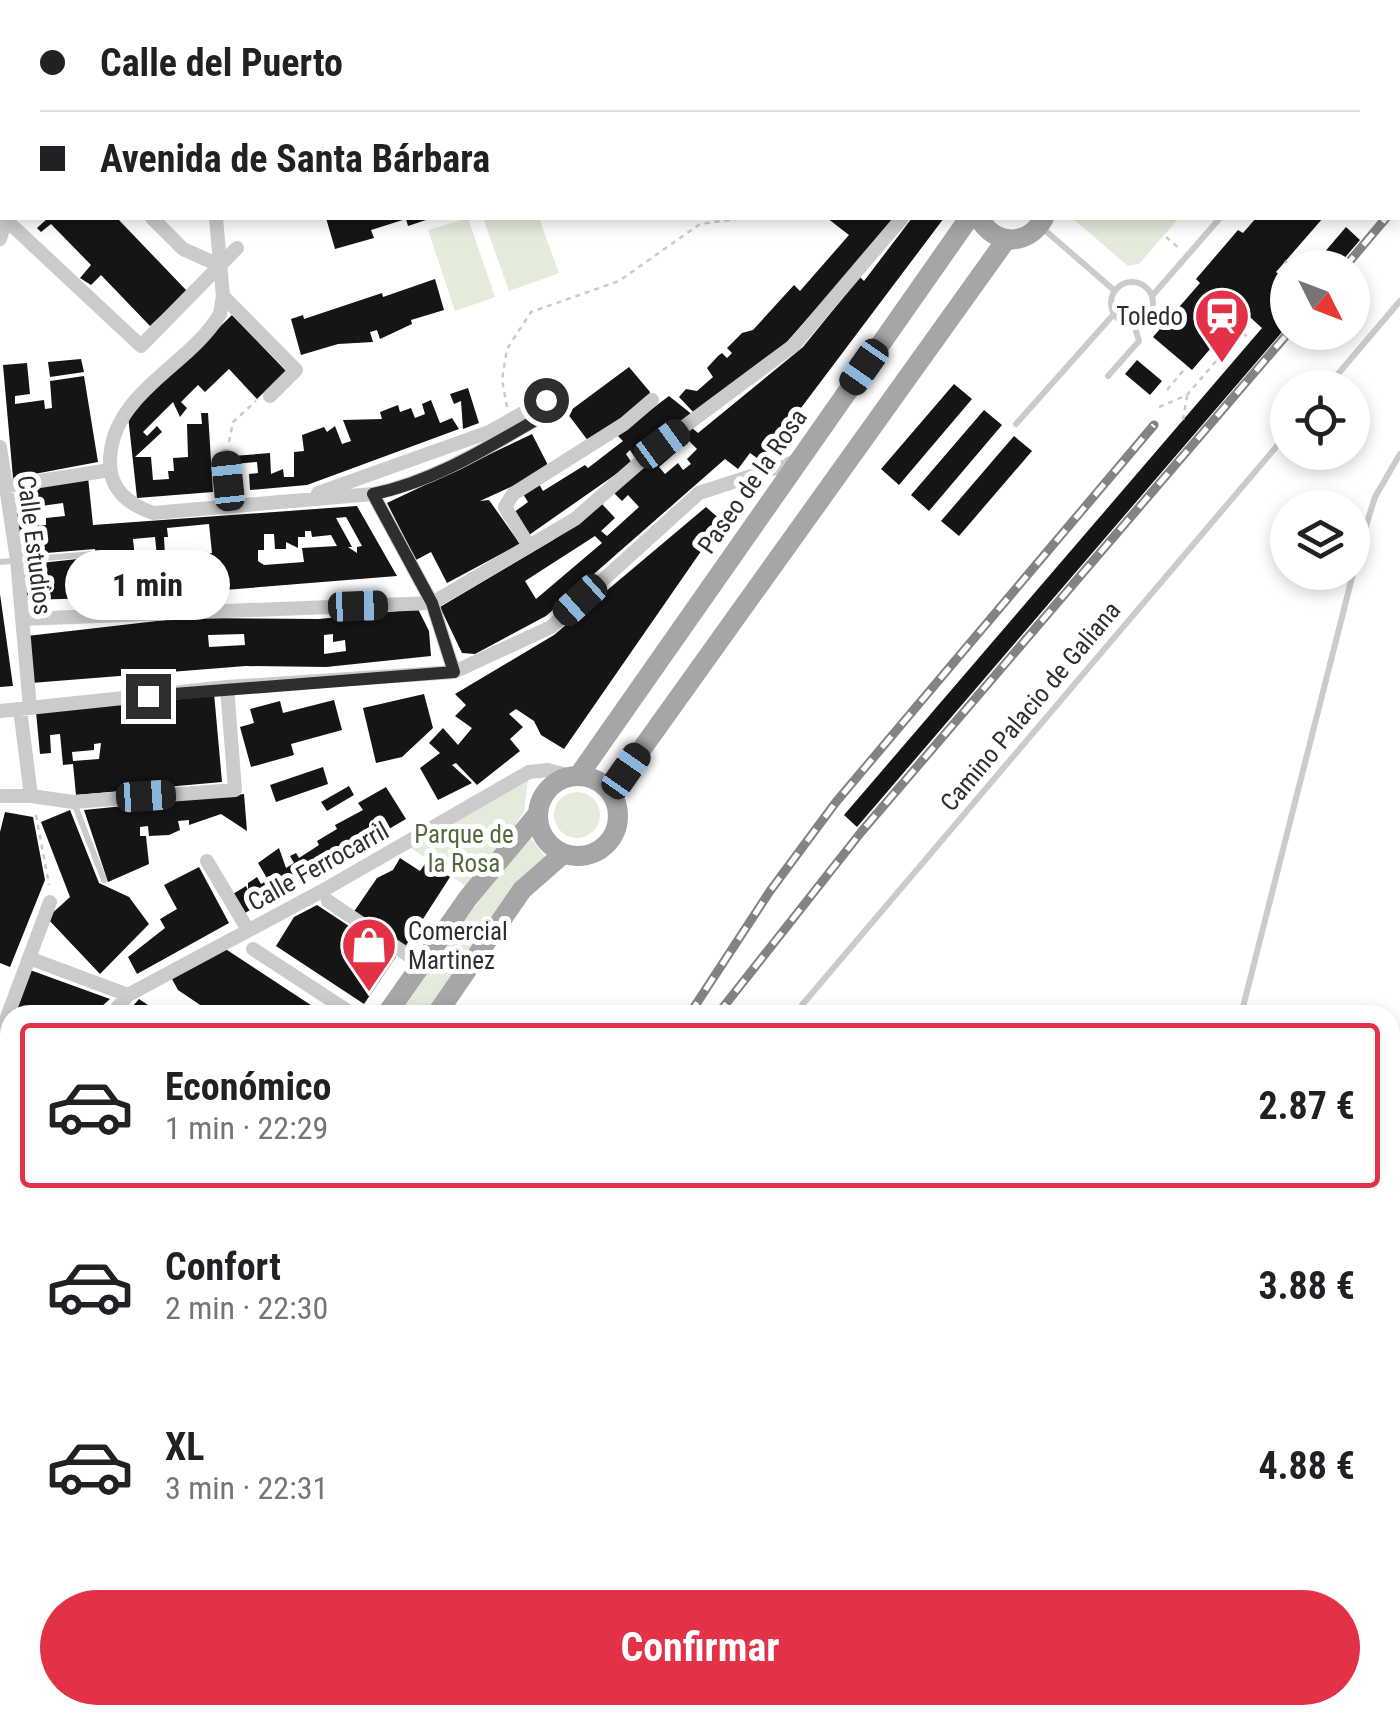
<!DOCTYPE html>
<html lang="es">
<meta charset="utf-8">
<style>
body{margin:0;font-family:"Roboto Condensed",sans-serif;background:#f2f2f2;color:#202124;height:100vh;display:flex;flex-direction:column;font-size:38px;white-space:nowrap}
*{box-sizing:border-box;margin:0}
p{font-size:32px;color:#757577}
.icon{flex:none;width:55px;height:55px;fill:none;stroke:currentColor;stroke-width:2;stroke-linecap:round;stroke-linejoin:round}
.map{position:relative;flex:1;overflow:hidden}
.panel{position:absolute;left:0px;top:1005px;width:1400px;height:720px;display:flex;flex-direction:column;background:#fff;border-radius:30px 30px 0 0;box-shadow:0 5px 15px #0003}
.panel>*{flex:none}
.guide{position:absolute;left:0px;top:0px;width:1400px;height:220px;box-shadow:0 5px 15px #0003;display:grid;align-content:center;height:220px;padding:0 40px;background:#fff}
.needle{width:65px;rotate:132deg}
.controls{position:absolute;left:1270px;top:250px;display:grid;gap:20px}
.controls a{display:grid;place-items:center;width:100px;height:100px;border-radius:50%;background:#fff;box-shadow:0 5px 15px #0003;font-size:50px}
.end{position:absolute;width:45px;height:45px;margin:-22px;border:12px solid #2e2e2e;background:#fff;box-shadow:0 0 0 5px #fff}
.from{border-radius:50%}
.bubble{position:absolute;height:70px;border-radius:35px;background:#fff;box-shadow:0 5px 15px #0003;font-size:32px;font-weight:700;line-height:70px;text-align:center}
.car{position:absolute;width:30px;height:60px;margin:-30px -15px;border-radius:12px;box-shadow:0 0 8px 2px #0007;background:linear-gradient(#222 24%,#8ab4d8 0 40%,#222 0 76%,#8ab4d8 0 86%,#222 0)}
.guide b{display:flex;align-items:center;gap:35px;height:95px;font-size:38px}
.guide b+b{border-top:2px solid #e0e0e0}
.guide i{width:25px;height:25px;background:#202124}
ul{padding:18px 0 0;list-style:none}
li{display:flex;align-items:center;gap:30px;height:165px;margin:0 20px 15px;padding:0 20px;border:5px solid transparent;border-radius:10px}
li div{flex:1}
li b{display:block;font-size:38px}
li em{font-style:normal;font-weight:700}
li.selected{border-color:#e33148}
li>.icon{width:90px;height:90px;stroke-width:1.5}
.button{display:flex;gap:20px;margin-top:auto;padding:20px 40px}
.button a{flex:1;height:115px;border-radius:60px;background:#e33148;color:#fff;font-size:40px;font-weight:700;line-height:115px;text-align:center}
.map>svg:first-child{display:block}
.green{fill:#e4ebdb}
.building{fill:#151515;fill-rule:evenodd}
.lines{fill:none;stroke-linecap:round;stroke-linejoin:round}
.path{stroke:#cbcbcb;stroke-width:2.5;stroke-dasharray:5 5;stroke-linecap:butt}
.service{stroke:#cbcbcb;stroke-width:6}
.pedestrian{stroke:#cbcbcb;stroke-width:10}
.minor{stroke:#cbcbcb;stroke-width:14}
.primary{stroke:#a6a6a6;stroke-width:20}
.rail-casing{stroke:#838383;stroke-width:9}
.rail{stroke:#fff;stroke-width:5;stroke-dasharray:15;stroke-linecap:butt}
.route{stroke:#2e2e2e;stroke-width:12}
.labels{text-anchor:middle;stroke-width:10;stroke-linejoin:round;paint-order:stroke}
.poi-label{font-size:25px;fill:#2e2e2e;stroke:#fff;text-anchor:end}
.street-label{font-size:25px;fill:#2e2e2e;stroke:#fff}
.park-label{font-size:25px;fill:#53683c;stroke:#fff}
</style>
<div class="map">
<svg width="1400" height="1725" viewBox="0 0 1400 1725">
<rect width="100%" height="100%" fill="#fff"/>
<path class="green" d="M468,218L495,297L455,311L428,230Z
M483,218H539L559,273L509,291Z
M1072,218H1179L1139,264L1128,266Z
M529,772L524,812L471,890L411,848Z
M554 815a23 23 0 1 1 46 0a23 23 0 1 1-46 0Z
M529,836L547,859L430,1015H392Z"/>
<path class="building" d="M48,218H117L187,291L150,326L101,275L91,285L80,278L91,265L51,224L41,232L37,228Z
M326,218H432L408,226L406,219L371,230L374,238L335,249Z
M827,218H896L778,352L695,414L679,397L686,389L697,391L713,377L707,368L718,356L722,353L727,358L732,353L727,348L742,333L753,330L794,285L800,291L849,235Z
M912,218H944L761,461L750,453L738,469L725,459L546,616L475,654L462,653L440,607L553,540L602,504L615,518L601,531L607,536L639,507L628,495L622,501L614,493L669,443L692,428L698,433L803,347L860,277L864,281ZM689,441L697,449L687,459L691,464L683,470L678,463L665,474L659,467ZM595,536L602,543L536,599L525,581Z
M1256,218H1323L1276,272L1288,282V325L857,827L844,815L1262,328L1243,311L1192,370L1153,337L1200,283L1196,279L1238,230L1243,233Z
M1346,227L1360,240L1336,268H1311Z
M435,279L444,310L411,320L412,324L380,339L377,330L370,332L373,342L338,344L301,355L291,319L303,315L304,319L382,293L383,297Z
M232,315L286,371L257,399L229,369L205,392L198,385L181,402L187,408L180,417L173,402L143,432L147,436L157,426L162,432L135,457H151L153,480L169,479L168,471H174L173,458L188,457L187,424H202L201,413H208L213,492L137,498L128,416Z
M81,359L84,372L50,377L48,362Z
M1137,360L1162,381L1150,395L1125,374Z
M27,363L30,394L15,396V404L44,400L45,409L52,408L50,381L84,376L98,462L13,478L3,365Z
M629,367L650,392L648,398L589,442L567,413Z
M954,384L972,399L899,485L881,469Z
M468,388L479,423L463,429L461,401L454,404L450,394Z
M669,396L694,416L636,459L630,450L626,454L632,463L529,535L513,513L528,502L523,494L539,484L543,491L585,465L588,468L623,441L617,435Z
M431,400L440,423L452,418L459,429L307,485L250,490L249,474L258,473L257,462L234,464L233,456L270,453L271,474L283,469L284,477H294V452L304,451L302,435L324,427L327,432L335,426L342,444L351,441L343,420L382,419L380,412L398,405L400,412L411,408L415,418L425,414L422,404Z
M984,410L1002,425L929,511L911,495Z
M532,434L550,469L480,501L489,500L520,544L447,583L431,552L416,560L387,503Z
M1014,436L1032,451L959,536L941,521Z
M88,477L93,525L357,506L397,576L138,597L24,600L22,565L96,557L95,549L21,555L15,490ZM63,503L65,516L46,518V525L39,526L41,506ZM346,517L362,546L357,547V553L348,547H352L336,518ZM209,524L212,553L205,554L206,578L190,579L188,554L165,556L164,537H168L167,528ZM305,531H311L312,537L331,535L337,546L302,548L304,562L264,565L258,561V550H264V534H274L275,549H286V542L298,548V537H305ZM155,537L157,557L135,559L133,539Z
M706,507L722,521L564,749L541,735L534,721L516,709L509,714L523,727L510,739L520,751L477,785L456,763L452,765L472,783L438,800L420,768L440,753L429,743L443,728L458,745L472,728L455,716L466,705L455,694L554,635Z
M0,594L13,686L0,687Z
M418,609L429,631L431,656L326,667L246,666L31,683L27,636L183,618L319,619ZM244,634L245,645L209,647L208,635ZM333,634V642L345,640L346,651L324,654V635Z
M214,693L222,782L76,795L73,764L63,765L60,734L50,735L51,753L40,754L36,712ZM101,743L99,759L73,761L72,752L94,750V744Z
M424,694L433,728L402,757L376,763L363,708Z
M334,700L342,730L291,744L294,755L251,767L240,727L254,723L250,709L280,701L283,713Z
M323,767L328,784L276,802L270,785Z
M349,786L354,795L327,811L321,802Z
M386,787L406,819L245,913L233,894L246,886L248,890V883L257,877L261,884L268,880L258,863L279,848L286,868L294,863L290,856L296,853L299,858L319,845L317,841L337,829L335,825L363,810L358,803Z
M244,794L247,831L221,814L189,825V820L178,821L180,830L169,835L149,836L148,826L140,827V836H146L149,864L108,882L84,810Z
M70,810L99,883L129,897L149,924L100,974L47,918L70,897L41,822Z
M5,812L33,817L45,880L10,967L0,963V832Z
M400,858L420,871L427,861L450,877L405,947L353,913L377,878L393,870Z
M199,867L229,923L137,974L128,957L165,928L160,919L177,909L164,885Z
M317,905L396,957L364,1004L276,946L294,917Z
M224,948L326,1015H215L178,990L172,979Z
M30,970L110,999L92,1015H14Z
M139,999L163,1015H125Z
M10,1030V1077L0,1073V1056Z
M0,1124L10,1128V1180L0,1177Z
M0,1184L10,1187V1252L0,1247Z
M0,1257L10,1262V1309L0,1303Z
M10,1341V1483L0,1494V1357Z"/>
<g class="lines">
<path class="path" d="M1166,237L1180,249
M1285,261L1292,268
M1286,280L1288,278
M1148,316L1162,327
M1243,333L1251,340
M1167,390L1187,366
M507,407L502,380L507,349L531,312L619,281L700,224L743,218
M1159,407L1187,395L1252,319
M1183,420L1187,396
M229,442L233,422L256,401
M36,815L49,885
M1390,1447L1400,1437
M995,1715L1002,1725
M78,1725L83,1715
M878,1725L880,1715
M947,1725L961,1715
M1090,1725L1093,1715"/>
<path class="service" d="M31,2L35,0
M0,20L2,19
M1040,226L1115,291
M1111 303a21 21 0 1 1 42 0a21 21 0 1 1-42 0Z
M1152,296L1220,218
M1108,376L1139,341L1134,324
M1326,388L1400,301
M1016,424L1114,314
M0,562L92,554
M74,803L104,880
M802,1005L1288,433
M1241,1015L1361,542L1375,497L1400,454
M0,1181L10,1185
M0,1253L10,1258
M0,1497L10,1483"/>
<path class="pedestrian" d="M1231,0L1232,2
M0,1346L10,1329"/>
<path class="minor" d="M794,0L798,2
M250,2L252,0
M447,2L449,0
M1048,2L1051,0
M0,131L2,129
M4,218L141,346L237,248
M152,218L183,249L219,265
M216,218L223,296L220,314C189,367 108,394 110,465C111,491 130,505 153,513L373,494L432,603L454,672
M0,239L6,219
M223,296L296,370L270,396
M0,447L17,560L30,708
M226,456L231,506
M1,487L110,470
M318,493L489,432L546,400L552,404L553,410C496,442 438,480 373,494
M529,546L505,507L513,494L624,424L652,400
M22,619L432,603L575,519L662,443L794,345L902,218
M0,711L227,687L454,672L551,627L699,493L797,461
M2,796H31L20,709
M31,796L73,802L235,790L227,687
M207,861L248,930
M328,901L421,964
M253,949L354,1015
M29,958L128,995
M186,1012L191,1015
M111,1015L128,995L322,891L529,772L548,770L570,776
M0,1036L50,902
M0,1086L10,1090
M0,1311L10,1316"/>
<path class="primary" d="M1398,24L1400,23
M1398,45L1400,44
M979,218C995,246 1028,247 1044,218
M579,775L969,218
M538 816a40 40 0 1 1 80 0a40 40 0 1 1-80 0Z
M611,792L1006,240
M386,1015L468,898L537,815
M436,1015L522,890L563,854
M0,1520L10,1514
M0,1547L10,1541"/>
<g class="rail-casing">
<path id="rail" d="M1398,204L1400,201
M1344,268L1386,218
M689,1015L770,891L836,802L1154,425
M717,1015L862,831L1289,332
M149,1725L158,1715"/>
</g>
<use href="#rail" class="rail"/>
</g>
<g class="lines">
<path class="route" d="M148,696L454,672L432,603L373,494C438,481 496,442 553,410L552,404L546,400"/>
</g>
<defs>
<g id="station-pin" transform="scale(2.875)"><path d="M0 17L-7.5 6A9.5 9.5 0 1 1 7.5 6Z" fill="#e33148" stroke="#fff"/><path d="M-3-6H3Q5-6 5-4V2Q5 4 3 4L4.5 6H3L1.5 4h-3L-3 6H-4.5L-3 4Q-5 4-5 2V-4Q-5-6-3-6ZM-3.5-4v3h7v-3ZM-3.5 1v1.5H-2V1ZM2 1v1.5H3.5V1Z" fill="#fff"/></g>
<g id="shop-pin" transform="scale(2.875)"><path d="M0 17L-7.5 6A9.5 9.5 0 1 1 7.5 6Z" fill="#e33148" stroke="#fff"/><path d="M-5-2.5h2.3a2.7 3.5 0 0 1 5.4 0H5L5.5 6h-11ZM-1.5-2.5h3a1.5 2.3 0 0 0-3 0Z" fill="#fff"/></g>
</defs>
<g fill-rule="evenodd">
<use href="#station-pin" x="1222" y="316"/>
<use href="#shop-pin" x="369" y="945"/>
</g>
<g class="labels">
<g class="poi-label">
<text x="1183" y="325">Toledo</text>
<text x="408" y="940" text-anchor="start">Comercial<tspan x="408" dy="29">Martinez</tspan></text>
</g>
<g class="street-label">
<text transform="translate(752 481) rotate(-55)" y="9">Paseo de la Rosa</text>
<text transform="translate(35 545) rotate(83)" y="9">Calle Estudios</text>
<text transform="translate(1030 706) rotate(-50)" y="9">Camino Palacio de Galiana</text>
<text transform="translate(318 866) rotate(-29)" y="9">Calle Ferrocarril</text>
</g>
<g class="park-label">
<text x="464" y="843">Parque de<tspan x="464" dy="29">la Rosa</tspan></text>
</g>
</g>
</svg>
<div class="controls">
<a><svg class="needle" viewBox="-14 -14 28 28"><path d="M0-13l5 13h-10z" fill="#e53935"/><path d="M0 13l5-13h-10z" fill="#757577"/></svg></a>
<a><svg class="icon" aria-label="locate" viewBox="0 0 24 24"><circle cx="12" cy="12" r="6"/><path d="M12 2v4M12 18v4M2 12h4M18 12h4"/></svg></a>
<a><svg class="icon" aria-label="layers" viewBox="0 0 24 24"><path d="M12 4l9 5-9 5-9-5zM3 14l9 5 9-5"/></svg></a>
</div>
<i class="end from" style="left:546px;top:400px"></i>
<i class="end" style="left:148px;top:696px"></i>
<div class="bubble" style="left:65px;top:550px;width:165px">1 min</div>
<i class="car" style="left:864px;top:367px;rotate:215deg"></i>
<i class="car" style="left:662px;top:444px;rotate:54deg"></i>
<i class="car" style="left:228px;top:481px;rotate:354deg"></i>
<i class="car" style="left:580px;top:600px;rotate:228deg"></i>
<i class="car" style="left:358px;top:606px;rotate:88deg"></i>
<i class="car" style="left:626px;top:771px;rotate:35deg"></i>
<i class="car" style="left:146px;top:796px;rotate:86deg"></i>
<div class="guide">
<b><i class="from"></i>Calle del Puerto</b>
<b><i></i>Avenida de Santa Bárbara</b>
</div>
<section class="panel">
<ul>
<li class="selected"><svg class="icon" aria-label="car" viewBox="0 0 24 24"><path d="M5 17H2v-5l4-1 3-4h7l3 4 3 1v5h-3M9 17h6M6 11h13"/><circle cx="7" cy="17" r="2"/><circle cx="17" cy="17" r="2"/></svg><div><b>Económico</b><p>1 min · 22:29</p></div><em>2.87 €</em></li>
<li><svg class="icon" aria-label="car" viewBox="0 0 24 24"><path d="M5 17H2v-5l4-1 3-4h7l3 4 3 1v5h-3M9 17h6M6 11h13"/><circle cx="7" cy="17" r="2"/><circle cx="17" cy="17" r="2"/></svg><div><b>Confort</b><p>2 min · 22:30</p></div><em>3.88 €</em></li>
<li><svg class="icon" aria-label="car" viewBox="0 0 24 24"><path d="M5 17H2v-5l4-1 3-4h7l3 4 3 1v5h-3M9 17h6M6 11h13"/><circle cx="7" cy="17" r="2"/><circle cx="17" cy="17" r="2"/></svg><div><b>XL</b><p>3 min · 22:31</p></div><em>4.88 €</em></li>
</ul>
<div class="button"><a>Confirmar</a></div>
</section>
</div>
